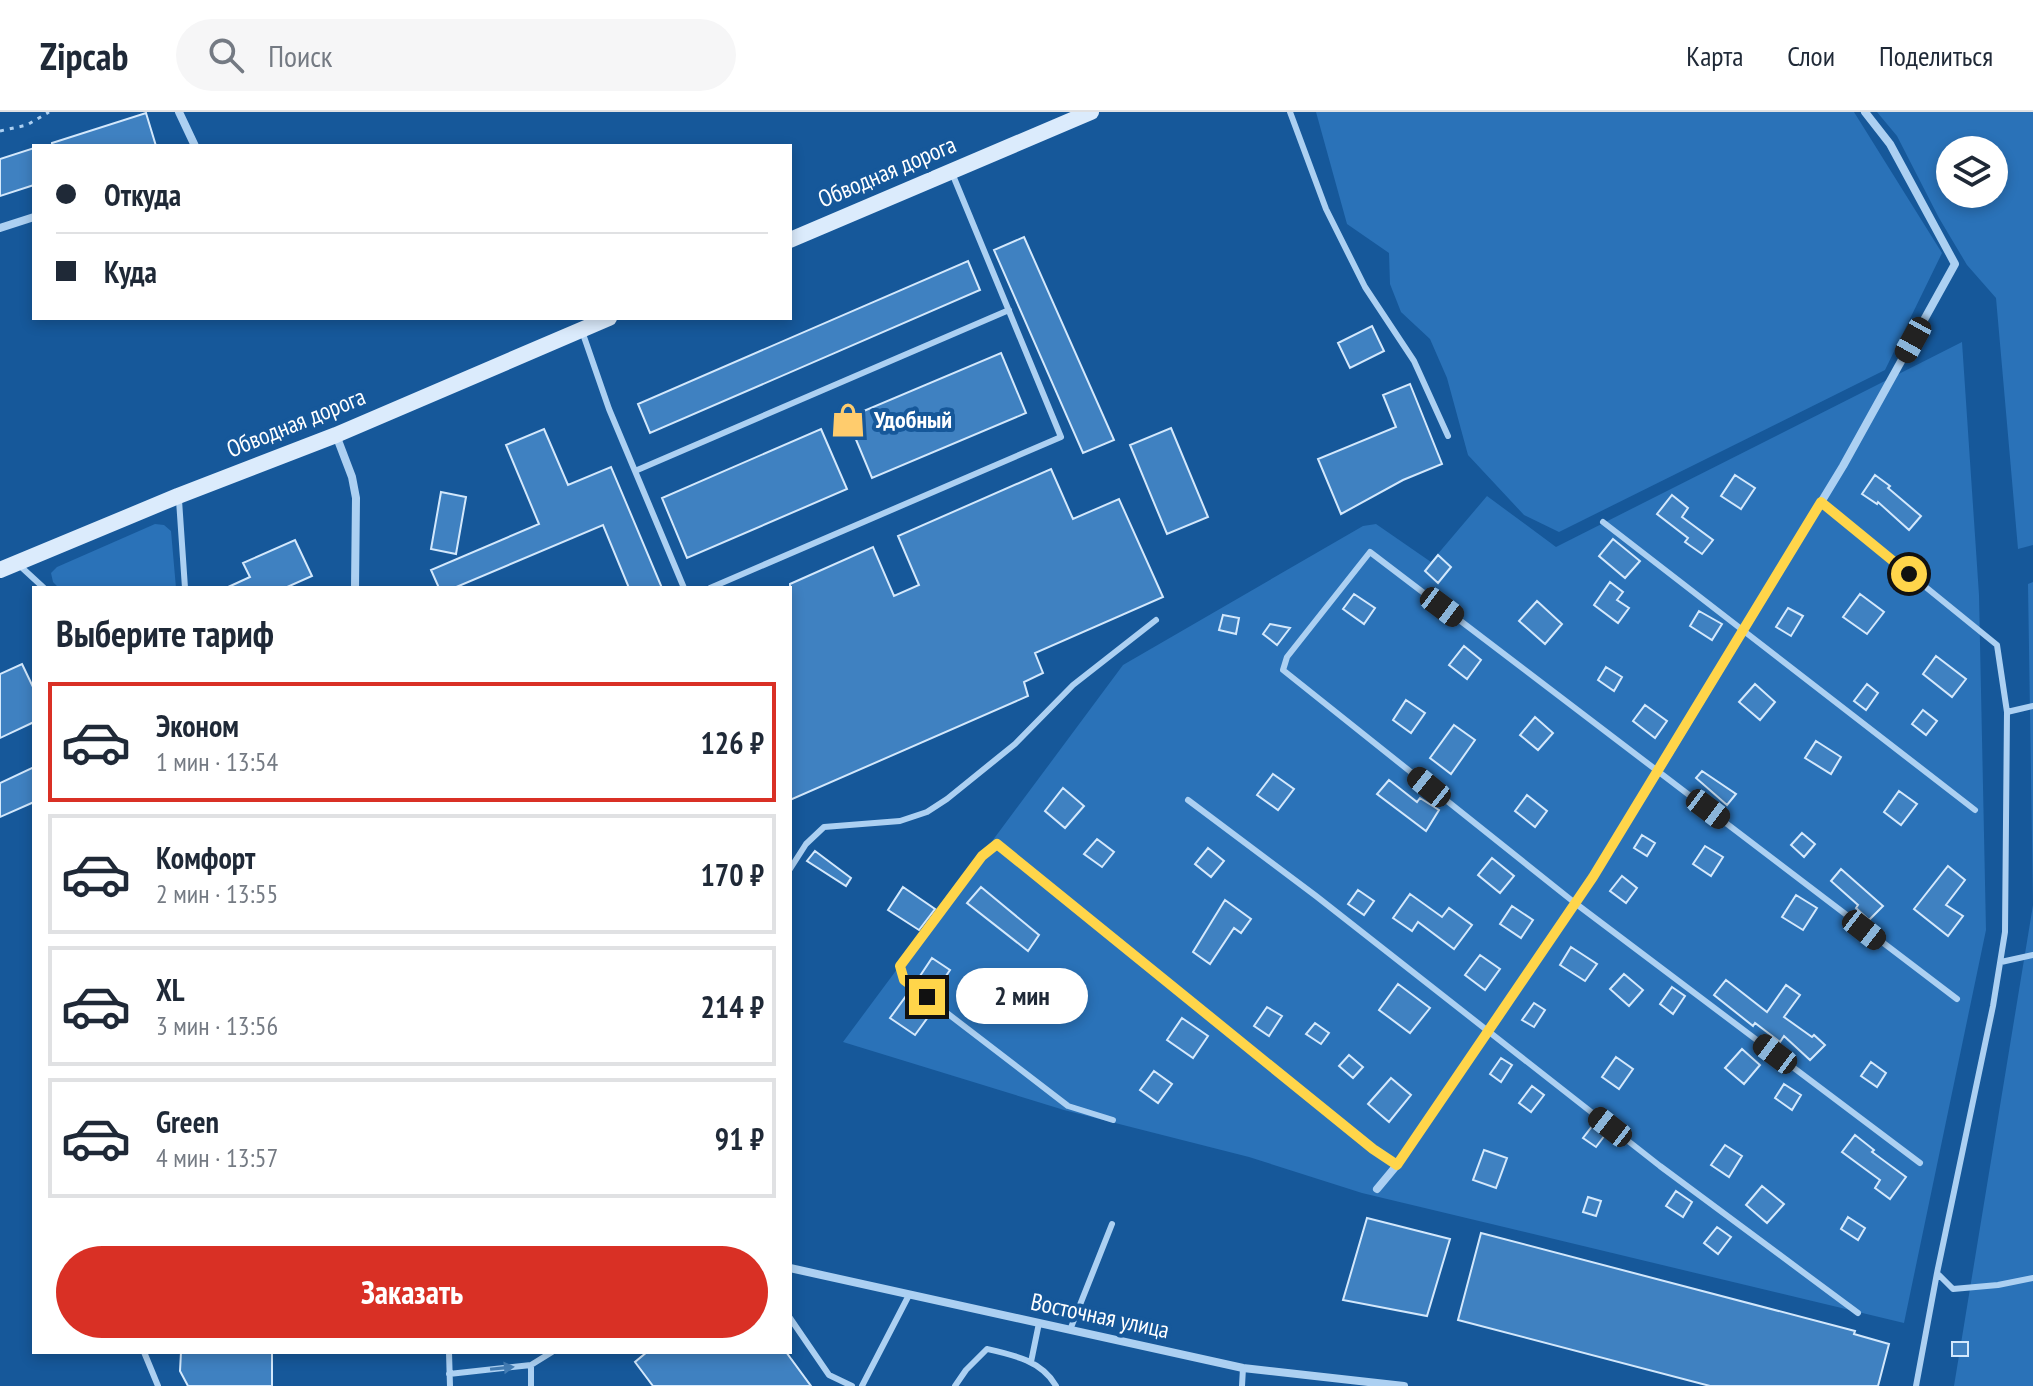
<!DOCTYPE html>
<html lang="ru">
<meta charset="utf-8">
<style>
body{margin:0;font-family:"PT Sans Narrow",sans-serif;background:#f6f6f7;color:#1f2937;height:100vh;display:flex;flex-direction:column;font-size:30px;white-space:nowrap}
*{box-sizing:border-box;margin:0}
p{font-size:26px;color:#747a83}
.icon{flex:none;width:44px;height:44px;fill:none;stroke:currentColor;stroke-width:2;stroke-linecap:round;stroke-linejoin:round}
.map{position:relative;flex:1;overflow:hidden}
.side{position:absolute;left:32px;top:474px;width:760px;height:768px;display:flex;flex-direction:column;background:#fff;border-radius:0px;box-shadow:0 4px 12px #0003}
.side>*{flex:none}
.guide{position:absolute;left:32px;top:32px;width:760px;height:176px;border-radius:0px;box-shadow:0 4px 12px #0003;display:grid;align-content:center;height:176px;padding:0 24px;background:#fff}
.controls{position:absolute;left:1936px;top:24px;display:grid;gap:16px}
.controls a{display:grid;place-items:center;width:72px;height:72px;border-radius:50%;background:#fff;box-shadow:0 4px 12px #0003;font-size:40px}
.end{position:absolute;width:36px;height:36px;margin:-18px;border:10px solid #ffd54a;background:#111;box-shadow:0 0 0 4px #111}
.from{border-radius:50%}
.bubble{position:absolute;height:56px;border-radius:28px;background:#fff;box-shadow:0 4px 12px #0003;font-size:26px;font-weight:600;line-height:56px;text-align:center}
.car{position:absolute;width:24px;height:48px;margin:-24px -12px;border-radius:10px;box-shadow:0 0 6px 2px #0007;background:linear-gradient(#222 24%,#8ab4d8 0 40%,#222 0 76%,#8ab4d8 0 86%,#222 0)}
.guide b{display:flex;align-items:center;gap:28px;height:76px;font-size:30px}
.guide b+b{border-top:2px solid #e0e1e3}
.guide i{width:20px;height:20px;background:#1f2937}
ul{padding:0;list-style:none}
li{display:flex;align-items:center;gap:24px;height:120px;margin:0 16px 12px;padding:0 8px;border:4px solid #e0e1e3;border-radius:0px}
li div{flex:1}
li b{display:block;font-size:30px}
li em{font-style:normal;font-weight:600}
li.on{border-color:#d93025}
li>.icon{width:72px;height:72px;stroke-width:1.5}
h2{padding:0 24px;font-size:36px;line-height:96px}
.cta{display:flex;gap:16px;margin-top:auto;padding:16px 24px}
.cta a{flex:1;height:92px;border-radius:48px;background:#d93025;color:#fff;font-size:32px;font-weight:600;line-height:92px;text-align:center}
header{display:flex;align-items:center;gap:48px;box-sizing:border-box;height:112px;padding:0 40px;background:#fff;border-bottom:2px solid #e0e1e3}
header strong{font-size:38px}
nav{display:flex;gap:44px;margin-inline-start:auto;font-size:28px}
.search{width:560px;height:72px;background:#f6f6f7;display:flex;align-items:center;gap:20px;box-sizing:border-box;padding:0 28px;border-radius:44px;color:#747a83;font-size:30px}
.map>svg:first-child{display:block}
.green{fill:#2a72b8;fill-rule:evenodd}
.building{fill:#3f81c1;stroke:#d3e8fc;stroke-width:2}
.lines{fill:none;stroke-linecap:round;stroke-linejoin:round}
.path{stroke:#acd0f2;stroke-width:3;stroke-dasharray:4 6;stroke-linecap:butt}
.lane{stroke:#acd0f2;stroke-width:6}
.street{stroke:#acd0f2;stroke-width:8}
.secondary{stroke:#dbebfc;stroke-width:16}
.oneway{fill:#437cb4}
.route{stroke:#ffd54a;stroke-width:10}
.labels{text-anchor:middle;stroke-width:8;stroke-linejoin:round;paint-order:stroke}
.street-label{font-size:24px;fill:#fff;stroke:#16589a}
.poi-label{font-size:24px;font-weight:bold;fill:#fff;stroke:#16589a;text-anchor:start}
</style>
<header>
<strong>Zipcab</strong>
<div class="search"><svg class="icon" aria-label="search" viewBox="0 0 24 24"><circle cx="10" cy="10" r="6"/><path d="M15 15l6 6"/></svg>Поиск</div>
<nav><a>Карта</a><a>Слои</a><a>Поделиться</a></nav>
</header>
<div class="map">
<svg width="2033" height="1274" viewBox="0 0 2033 1274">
<rect width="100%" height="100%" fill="#16589a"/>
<path class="green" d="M1316,0H1854L1942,141L1885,258L1559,420L1524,403L1468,343L1447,266L1430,227L1401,200L1390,172L1389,141L1347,112Z
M1877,0H2033V433L2018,437L1996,186L1967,153L1939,106L1897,24ZM1994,38V82H1950V38Z
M1962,230L1979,483L1986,818L1904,1211L1362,1081L1249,1045L1064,998L843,930L1123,553L1363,414L1376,412L1431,450L1487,384L1556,435Z
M155,412L164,413L171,419L176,476H59L53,470L51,461L57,455Z
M2033,470V1274H1954L2033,793L2028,472Z"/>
<path class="building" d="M146,1L156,34H52V31Z
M34,36V73L0,84V47Z
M1024,125L1114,328L1083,341L994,138Z
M968,149L980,178L650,321L638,292Z
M1372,214L1384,239L1350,256L1338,231Z
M1001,241L1026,301L872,366L847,306Z
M1410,272L1442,352L1403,368L1341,402L1318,347L1396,315L1383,283Z
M1171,316L1208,405L1167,422L1130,333Z
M544,317L568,373L611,355L662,476H629L603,413L454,476H439L431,458L539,412L506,333Z
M821,317L847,377L687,446L662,386Z
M1051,357L1073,407L1119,387L1163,485L1035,541L1043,561L1024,570L1028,584L790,688V472L873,435L894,484L919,473L898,424Z
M1735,363L1755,376L1741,397L1721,384Z
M1875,363L1890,374L1888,376L1921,404L1909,418L1878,390L1877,392L1862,382Z
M441,380L466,385L456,442L431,437Z
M1672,383L1688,396L1682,405L1713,428L1702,442L1685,430L1688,426L1657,402Z
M1613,427L1640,449L1625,466L1599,444Z
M295,428L312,464L285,476H226L250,465L243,451Z
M1438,443L1451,455L1438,471L1425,459Z
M1610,470L1623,480L1617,488L1629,496L1618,511L1594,493Z
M1354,482L1375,496L1364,512L1343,497Z
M1860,482L1884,500L1867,522L1843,505Z
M1537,489L1562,512L1545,532L1519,509Z
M1788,496L1803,504L1791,524L1776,515Z
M1699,499L1722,512L1712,528L1690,514Z
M1223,503L1239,506L1236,522L1219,518Z
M1270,512L1290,516L1277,533L1263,522Z
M1464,534L1481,548L1467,567L1449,553Z
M1936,544L1966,567L1952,585L1923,562Z
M22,552L34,577V610L0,626V562Z
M1606,555L1622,565L1614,579L1598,568Z
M1755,572L1775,590L1760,608L1739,590Z
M1867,572L1878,581L1866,598L1854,589Z
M1406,588L1425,601L1411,621L1393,608Z
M1645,593L1667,609L1655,626L1633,609Z
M1923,598L1937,609L1926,623L1912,612Z
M1535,605L1553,621L1538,638L1520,623Z
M1454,613L1475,628L1451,662L1430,646Z
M1816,629L1841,645L1831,662L1805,646Z
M34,655V690L0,705V671Z
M1702,659L1736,682L1727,693L1696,666Z
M1273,662L1294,677L1278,698L1257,683Z
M1389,668L1417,690L1420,686L1439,698L1426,719L1377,682Z
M1063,676L1084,694L1065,716L1045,699Z
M1899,679L1917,692L1901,713L1884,700Z
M1527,683L1547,699L1535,715L1515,699Z
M1802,721L1815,732L1804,745L1791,733Z
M1642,723L1655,731L1647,744L1634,736Z
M1097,727L1114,740L1102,755L1084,742Z
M1705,734L1723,745L1711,764L1693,752Z
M1208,736L1224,749L1211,765L1195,752Z
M815,739L851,766L846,774L807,749Z
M1492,746L1514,764L1500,781L1478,763Z
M1948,754L1965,768L1946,793L1963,804L1948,824L1914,797Z
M1841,757L1883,794L1869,808L1856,796L1858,793L1831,769Z
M1622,764L1637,776L1626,791L1610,779Z
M903,775L935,797L919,818L888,798Z
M981,775L1039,823L1028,839L967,791Z
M1358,778L1374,789L1364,803L1348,792Z
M1410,782L1442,805L1449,796L1472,813L1454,837L1418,810L1412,819L1393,806Z
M1796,783L1817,796L1803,818L1782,805Z
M1225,788L1251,807L1241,821L1234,816L1210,852L1193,840Z
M1512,794L1533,808L1521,826L1500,812Z
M1571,835L1597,852L1585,869L1560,853Z
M1480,843L1500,857L1485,878L1465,863Z
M932,846L950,858L933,883L916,870Z
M981,859L1003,874L991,891L969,876Z
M1624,862L1643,878L1629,894L1610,877Z
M1726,868L1767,900L1786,873L1800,883L1784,905L1812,925L1814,923L1825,933L1810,948L1784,924L1780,930L1755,911L1753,914L1714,883Z
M1398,872L1430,896L1410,921L1379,898Z
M1672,875L1685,884L1673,902L1660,892Z
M909,880L926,892L924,896L931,901L915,923L890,906Z
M1534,891L1545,898L1534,915L1522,908Z
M1267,895L1282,904L1269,924L1254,914Z
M1182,906L1208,924L1193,946L1167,928Z
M1315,911L1329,921L1321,932L1306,922Z
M1742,937L1760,953L1744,972L1725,956Z
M1349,943L1363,955L1353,966L1339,954Z
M1616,945L1633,957L1619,977L1602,965Z
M1501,946L1512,953L1501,970L1490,962Z
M1871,950L1886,961L1877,975L1861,964Z
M1154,959L1172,972L1158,991L1140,978Z
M1391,966L1411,983L1389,1010L1368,992Z
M1784,972L1801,983L1792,998L1775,986Z
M1532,974L1544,983L1531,1000L1519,991Z
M1593,1013L1605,1023L1596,1035L1583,1026Z
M1855,1023L1874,1038L1872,1040L1906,1065L1890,1087L1875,1076L1880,1068L1842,1040Z
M1725,1033L1742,1044L1729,1065L1711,1053Z
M1484,1038L1507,1046L1496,1076L1473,1068Z
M1762,1074L1784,1092L1767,1111L1746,1093Z
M1676,1079L1692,1090L1683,1105L1666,1094Z
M1588,1085L1601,1089L1596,1104L1583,1100Z
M1848,1105L1865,1116L1858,1128L1841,1117Z
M1367,1106L1450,1127L1427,1204L1343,1188Z
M1717,1115L1731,1125L1718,1142L1704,1131Z
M1481,1121L1855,1219L1854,1222L1889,1232L1878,1274H1710L1458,1208Z
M1952,1230H1968V1244H1952Z
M181,1240H272V1274H188L180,1259Z
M647,1240H786L811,1274H653L635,1250Z"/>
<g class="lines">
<path class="path" d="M0,19L27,13L49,0"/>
<path class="lane" d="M1290,0L1326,97L1365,175L1414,249L1448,324
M582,219L609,297L684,476
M635,359L1009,198
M179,388L185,476
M1821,390L1997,533L2007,600L2005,820L1993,894L1937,1161L1953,1177L1998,1173L2033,1166
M1603,410L1975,698
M19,453L44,476
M710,476L1061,325L952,61
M2007,600L2033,594
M1188,688L1316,784L1660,1054L1858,1201
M790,757L806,732L824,715L900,709L927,700L947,687L1015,632L1073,573L1156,508
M2001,850L2033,843
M1113,1008L1068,994L904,868L900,854L982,744L997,732L1373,1037L1397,1053
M1920,1051L1575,791L1283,558L1287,545L1370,440L1957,887
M790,1206L829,1263L852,1274
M1070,1218L1112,1112
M144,1240L158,1274
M449,1240L450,1274
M1031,1250L1039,1211
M531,1253V1274
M449,1262L531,1253L552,1240
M862,1274L909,1183
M955,1274L966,1258L987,1237C1014,1243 1042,1249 1056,1274
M1242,1274L1243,1256
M1916,1274L1937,1161"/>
<path class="street" d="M179,0L195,34
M0,116L34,105
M336,323L352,365L356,386L355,476
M1377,1077L1397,1053L1593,765L1658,659L1843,354L1955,152L1890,32L1865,0
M790,1156L1243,1256L1404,1274"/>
<path class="secondary" d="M790,128L1091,0
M0,458L178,384L336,323L609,206"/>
</g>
<defs><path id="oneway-solid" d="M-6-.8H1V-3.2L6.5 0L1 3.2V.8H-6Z" transform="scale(2)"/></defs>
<use class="oneway" href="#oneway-solid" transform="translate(502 1256) rotate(-6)"/>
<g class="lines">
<path class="route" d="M927,885L904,868L900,854L982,744L997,732L1373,1037L1397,1053L1593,765L1821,390L1909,462"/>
</g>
<defs>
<g id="shop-bare" transform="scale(2.76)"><path d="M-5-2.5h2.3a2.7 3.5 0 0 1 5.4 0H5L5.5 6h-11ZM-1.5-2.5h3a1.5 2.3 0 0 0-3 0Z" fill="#ffcc6d" stroke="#16589a" stroke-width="2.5" paint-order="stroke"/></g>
</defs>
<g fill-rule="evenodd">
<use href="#shop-bare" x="848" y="308"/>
</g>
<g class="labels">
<g class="street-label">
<text transform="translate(887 60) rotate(-23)" y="8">Обводная дорога</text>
<text transform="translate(296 311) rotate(-22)" y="8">Обводная дорога</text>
<text transform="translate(1100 1204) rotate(12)" y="8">Восточная улица</text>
</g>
<g class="poi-label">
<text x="874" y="316">Удобный</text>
</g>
</g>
</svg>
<div class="controls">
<a><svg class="icon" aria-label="layers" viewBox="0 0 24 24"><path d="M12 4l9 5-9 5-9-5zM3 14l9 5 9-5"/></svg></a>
</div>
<i class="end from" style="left:1909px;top:462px"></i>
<i class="end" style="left:927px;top:885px"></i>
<div class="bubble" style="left:956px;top:856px;width:132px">2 мин</div>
<i class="car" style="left:1913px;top:228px;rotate:209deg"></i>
<i class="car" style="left:1442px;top:495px;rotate:127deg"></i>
<i class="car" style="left:1429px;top:675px;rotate:309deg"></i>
<i class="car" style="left:1708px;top:697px;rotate:127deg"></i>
<i class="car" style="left:1864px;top:818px;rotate:128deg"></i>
<i class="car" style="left:1775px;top:942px;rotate:307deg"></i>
<i class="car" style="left:1610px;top:1015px;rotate:308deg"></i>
<div class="guide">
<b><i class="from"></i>Откуда</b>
<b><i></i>Куда</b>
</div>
<section class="side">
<h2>Выберите тариф</h2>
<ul>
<li class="on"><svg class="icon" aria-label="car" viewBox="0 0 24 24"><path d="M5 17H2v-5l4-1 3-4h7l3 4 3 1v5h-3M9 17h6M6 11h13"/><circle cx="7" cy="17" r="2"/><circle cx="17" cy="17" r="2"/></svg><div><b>Эконом</b><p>1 мин · 13:54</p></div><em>126 ₽</em></li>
<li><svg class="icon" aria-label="car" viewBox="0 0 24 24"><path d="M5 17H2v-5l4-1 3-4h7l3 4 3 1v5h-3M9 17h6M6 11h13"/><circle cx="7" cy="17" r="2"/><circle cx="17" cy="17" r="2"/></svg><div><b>Комфорт</b><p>2 мин · 13:55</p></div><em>170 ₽</em></li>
<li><svg class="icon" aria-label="car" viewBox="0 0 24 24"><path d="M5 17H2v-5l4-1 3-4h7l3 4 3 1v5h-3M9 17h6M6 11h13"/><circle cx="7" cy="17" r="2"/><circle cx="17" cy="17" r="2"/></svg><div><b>XL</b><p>3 мин · 13:56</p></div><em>214 ₽</em></li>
<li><svg class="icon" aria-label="car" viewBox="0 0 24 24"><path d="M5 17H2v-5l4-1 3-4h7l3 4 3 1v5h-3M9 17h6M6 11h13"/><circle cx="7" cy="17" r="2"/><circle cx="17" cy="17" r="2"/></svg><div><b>Green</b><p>4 мин · 13:57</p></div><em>91 ₽</em></li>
</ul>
<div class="cta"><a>Заказать</a></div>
</section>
</div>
